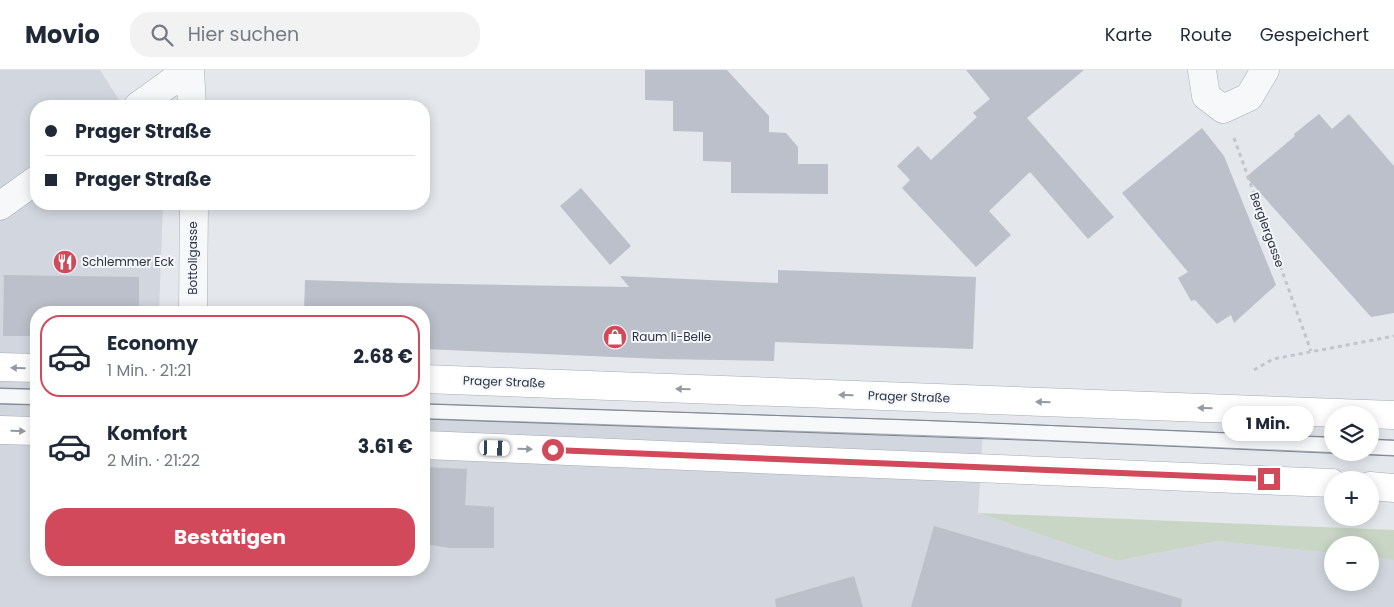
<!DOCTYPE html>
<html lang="de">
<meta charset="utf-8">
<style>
body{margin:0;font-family:Poppins,sans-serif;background:#f2f2f3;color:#1f2937;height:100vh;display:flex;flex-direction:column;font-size:19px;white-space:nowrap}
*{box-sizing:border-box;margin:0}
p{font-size:16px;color:#747a83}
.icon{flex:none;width:28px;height:28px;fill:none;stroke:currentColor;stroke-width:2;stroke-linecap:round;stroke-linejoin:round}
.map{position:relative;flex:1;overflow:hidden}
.details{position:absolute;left:30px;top:236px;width:400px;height:270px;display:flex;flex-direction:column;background:#fff;border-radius:20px;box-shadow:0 2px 12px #0003}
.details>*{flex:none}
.guide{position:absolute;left:30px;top:30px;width:400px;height:110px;border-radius:20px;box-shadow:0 2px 12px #0003;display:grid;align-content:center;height:110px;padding:0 15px;background:#fff}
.fabs{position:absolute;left:1324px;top:336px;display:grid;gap:10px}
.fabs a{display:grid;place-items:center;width:55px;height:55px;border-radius:50%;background:#fff;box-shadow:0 2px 12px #0003;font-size:25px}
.end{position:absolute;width:22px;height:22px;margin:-11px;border:6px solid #d1495b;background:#fff;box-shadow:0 0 0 2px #fff}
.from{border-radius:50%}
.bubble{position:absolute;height:35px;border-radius:18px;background:#fff;box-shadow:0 2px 12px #0003;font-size:16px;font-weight:700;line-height:35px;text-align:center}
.car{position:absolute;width:15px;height:30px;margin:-15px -8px;border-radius:6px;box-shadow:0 0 4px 1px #0007;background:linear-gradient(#fff 24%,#345 0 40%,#fff 0 76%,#345 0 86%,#fff 0)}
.guide b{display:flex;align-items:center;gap:18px;height:48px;font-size:19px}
.guide b+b{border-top:1px solid #e0e1e3}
.guide i{width:12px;height:12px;background:#1f2937}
ul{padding:9px 0 0;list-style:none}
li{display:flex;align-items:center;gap:15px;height:82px;margin:0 10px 8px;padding:0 5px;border:2px solid transparent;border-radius:20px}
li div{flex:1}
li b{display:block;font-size:19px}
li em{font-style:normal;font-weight:700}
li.selected{border-color:#d1495b}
li>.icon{width:45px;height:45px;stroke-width:1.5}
.button{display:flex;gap:10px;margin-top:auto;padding:10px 15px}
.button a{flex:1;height:58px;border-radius:20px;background:#d1495b;color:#fff;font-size:20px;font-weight:700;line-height:58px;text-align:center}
header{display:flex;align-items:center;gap:30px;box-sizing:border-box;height:70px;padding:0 25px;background:#fff;border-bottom:1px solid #e0e1e3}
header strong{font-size:24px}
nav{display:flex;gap:28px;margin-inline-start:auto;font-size:18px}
.search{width:350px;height:45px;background:#f2f2f3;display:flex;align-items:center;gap:12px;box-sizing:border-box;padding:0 18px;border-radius:20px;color:#747a83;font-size:19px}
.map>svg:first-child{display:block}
.built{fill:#d2d6de}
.green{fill:#c9d6c5}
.building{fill:#bbc0ca}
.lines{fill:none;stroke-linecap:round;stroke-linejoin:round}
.service-casing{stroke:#a9aeb7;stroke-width:16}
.minor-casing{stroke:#a9aeb7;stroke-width:29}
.tertiary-casing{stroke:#a9aeb7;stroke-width:29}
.primary-casing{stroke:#a3abb8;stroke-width:29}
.path{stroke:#c2c5cb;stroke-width:3;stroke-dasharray:4 4;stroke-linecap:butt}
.service{stroke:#f7f8fa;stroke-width:14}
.minor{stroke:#f7f8fa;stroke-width:28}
.tertiary{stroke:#f7f8fa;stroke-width:28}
.primary{stroke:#fff;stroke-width:28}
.tram{stroke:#7d8696;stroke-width:1}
.oneway{fill:#959aa2}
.route{stroke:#d1495b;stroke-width:6}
.labels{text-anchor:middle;stroke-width:4;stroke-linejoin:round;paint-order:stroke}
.street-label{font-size:12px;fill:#2b3445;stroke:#f4f6f9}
.poi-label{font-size:12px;fill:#2b3445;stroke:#f4f6f9;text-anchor:start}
</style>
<header>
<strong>Movio</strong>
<div class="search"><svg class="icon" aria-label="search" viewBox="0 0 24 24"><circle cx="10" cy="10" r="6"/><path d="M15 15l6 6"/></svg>Hier suchen</div>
<nav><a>Karte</a><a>Route</a><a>Gespeichert</a></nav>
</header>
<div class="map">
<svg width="1394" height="537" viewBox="0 0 1394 537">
<rect width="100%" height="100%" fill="#e4e7ec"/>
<path class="built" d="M0,0H100L123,36H36V134H163L159,242H36V500H424V339L983,360L978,443L1117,491L1218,471L1332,483V512H1370V487L1394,490V537H0Z"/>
<path class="green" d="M978,443L1394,460V490L1370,487V475H1332V483L1218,471L1117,491Z"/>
<path class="building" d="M645,0H727L769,46V62L786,63L798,77V94H828V124L731,123V92L703,91V62L673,61V31L645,30Z
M966,0H1084L1027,48L1114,147L1088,169L1030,102L989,141L1011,165L976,197L902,118L910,110L897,96L918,76L931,90L977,47L973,43L990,29Z
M1319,44L1332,59L1349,44L1394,96V243L1371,247L1246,107L1295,66L1294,64Z
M1202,58L1224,86L1276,215L1234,253L1231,245L1217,254L1195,230L1191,231L1178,208L1188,202L1122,123Z
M581,118L631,176L610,195L560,136Z
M778,200L976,207L973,279L775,272L774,291L661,289L424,279V242H304L305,210L401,213L629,217L620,206L778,213Z
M4,205L139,207V242H36V266H3Z
M424,397L467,399L465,435L494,437V478H450L424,474Z
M934,456L1182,529L1181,537H911Z
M854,506L863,537H776L775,529Z"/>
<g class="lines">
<g class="service-casing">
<path id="service" d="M0,326L36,327
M424,341L983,360L1332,375
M1370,377L1394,378"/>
</g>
<g class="minor-casing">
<path id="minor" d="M1202,0L1206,26L1223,39L1249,27L1265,0"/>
</g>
<g class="tertiary-casing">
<path id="tertiary" d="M190,0L192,36
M138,36L188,0
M0,136L36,110
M193,242L194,134"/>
</g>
<g class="primary-casing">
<path id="primary" d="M0,297L36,298
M424,309L1394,345
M0,360L36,361
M424,375L1332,413
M1370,416L1394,418"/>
</g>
<path class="path" d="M1234,68L1311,281
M1254,300L1273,289L1394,266"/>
<use href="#service" class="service"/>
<use href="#minor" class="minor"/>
<use href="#tertiary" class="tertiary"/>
<use href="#primary" class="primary"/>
<path class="tram" d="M0,318L36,319
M0,334L36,335
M424,334L916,350L1332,367
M424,349L1050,371L1394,386
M1370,369L1394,370"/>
</g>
<defs><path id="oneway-solid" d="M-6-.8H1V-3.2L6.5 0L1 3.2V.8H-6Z" transform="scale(1.25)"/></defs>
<g class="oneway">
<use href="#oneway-solid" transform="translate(18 298) rotate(-179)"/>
<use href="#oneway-solid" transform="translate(683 319) rotate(-178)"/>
<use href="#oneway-solid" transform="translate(846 325) rotate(-178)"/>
<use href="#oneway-solid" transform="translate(1043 332) rotate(-178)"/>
<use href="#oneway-solid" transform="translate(1205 338) rotate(-178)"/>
<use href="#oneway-solid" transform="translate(18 361) rotate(2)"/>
<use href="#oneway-solid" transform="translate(525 379) rotate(2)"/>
</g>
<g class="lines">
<path class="route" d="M553,380L1269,409"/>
</g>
<defs>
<g id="restaurant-disc" transform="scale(1.25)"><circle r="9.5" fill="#d1495b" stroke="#f4f6f9"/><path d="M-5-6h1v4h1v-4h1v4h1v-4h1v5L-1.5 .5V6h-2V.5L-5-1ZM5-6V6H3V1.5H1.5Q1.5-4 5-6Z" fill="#fff"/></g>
<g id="shop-disc" transform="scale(1.25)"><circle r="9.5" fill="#d1495b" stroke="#f4f6f9"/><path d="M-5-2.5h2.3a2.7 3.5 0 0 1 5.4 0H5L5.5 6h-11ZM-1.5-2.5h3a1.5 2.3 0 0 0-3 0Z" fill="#fff"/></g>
</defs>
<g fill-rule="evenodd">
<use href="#restaurant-disc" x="65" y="192"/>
<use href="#shop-disc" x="615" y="267"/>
</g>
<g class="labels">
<g class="street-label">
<text transform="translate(1267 160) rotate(70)" y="4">Berglergasse</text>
<text transform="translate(193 188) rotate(-90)" y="4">Bottoligasse</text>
<text transform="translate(504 312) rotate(2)" y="4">Prager Straße</text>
<text transform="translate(909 327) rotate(2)" y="4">Prager Straße</text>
</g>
<g class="poi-label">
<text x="82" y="196">Schlemmer Eck</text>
<text x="632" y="271">Raum li-Belle</text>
</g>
</g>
</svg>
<div class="fabs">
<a><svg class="icon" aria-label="layers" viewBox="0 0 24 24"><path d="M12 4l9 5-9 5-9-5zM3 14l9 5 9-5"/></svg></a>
<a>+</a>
<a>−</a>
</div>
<i class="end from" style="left:553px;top:380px"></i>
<i class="end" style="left:1269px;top:409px"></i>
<div class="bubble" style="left:1222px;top:336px;width:92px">1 Min.</div>
<i class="car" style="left:495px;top:378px;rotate:92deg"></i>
<div class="guide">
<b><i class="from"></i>Prager Straße</b>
<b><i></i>Prager Straße</b>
</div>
<section class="details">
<ul>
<li class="selected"><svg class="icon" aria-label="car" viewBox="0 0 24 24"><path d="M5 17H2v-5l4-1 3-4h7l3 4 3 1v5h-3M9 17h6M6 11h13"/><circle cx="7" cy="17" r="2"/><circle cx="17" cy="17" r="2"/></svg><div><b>Economy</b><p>1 Min. · 21:21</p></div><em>2.68 €</em></li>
<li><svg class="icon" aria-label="car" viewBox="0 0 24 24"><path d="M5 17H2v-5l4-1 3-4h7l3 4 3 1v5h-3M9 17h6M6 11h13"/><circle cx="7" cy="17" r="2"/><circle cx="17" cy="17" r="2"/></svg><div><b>Komfort</b><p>2 Min. · 21:22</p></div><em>3.61 €</em></li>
</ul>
<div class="button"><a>Bestätigen</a></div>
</section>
</div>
